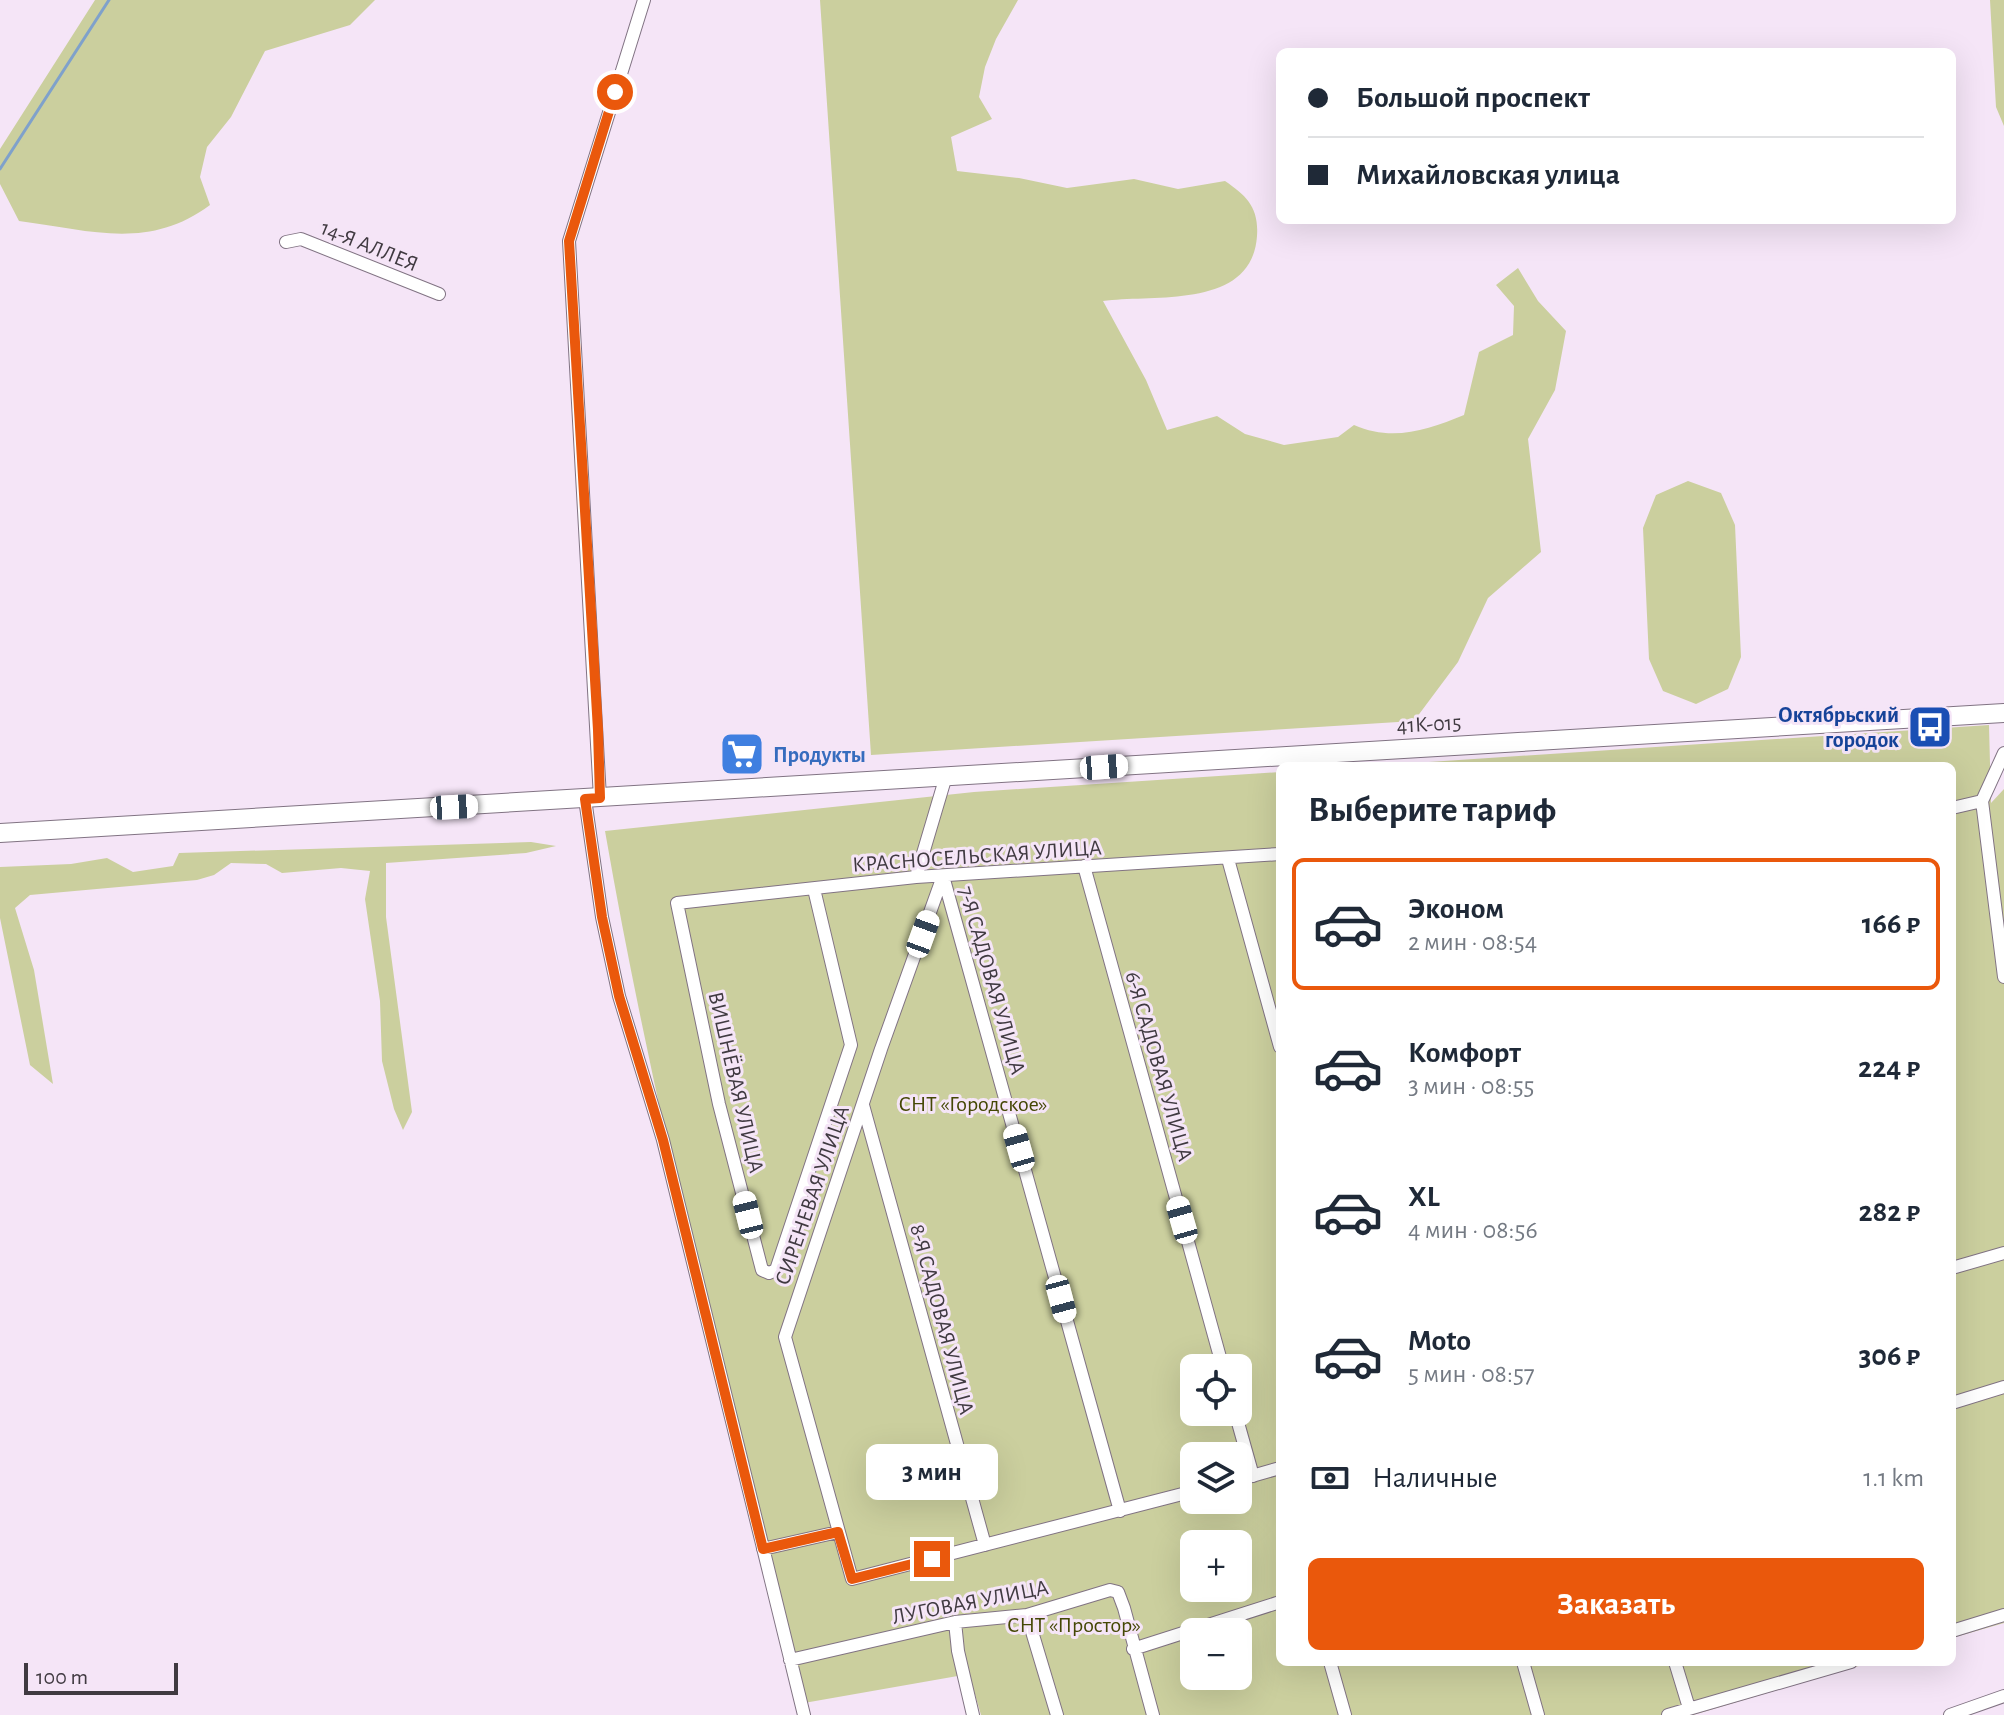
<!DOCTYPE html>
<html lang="ru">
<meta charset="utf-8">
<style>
body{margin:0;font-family:"Alegreya Sans",sans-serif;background:#f2f2f3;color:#1f2937;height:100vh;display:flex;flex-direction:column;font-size:30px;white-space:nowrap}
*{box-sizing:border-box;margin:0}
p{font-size:26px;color:#747a83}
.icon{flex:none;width:44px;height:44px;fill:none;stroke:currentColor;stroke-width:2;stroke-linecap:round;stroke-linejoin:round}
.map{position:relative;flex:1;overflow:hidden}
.side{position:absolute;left:1276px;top:762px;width:680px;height:904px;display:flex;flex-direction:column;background:#fff;border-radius:12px;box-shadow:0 8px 32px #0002}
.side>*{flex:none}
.top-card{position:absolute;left:1276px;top:48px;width:680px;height:176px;border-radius:12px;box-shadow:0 8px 32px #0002;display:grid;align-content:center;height:176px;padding:0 32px;background:#fff}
.fabs{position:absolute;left:1180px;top:1354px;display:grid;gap:16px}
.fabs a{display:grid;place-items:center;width:72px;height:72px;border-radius:12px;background:#fff;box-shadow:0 8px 32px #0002;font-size:40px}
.scale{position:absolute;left:24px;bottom:20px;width:154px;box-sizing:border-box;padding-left:8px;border:4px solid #403a41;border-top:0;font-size:22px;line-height:28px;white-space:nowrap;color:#403a41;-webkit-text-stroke:6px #f5e5f7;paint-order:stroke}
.end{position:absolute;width:36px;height:36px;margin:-18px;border:10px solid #ea580c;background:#fff;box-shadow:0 0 0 4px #fff}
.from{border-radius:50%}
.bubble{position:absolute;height:56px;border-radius:12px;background:#fff;box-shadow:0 8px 32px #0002;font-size:26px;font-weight:700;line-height:56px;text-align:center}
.car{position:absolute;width:24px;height:48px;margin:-24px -12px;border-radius:10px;box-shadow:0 0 6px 2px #0007;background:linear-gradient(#fff 24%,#345 0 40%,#fff 0 76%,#345 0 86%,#fff 0)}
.top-card b{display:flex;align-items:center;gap:28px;height:76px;font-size:30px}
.top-card b+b{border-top:2px solid #e0e1e3}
.top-card i{width:20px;height:20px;background:#1f2937}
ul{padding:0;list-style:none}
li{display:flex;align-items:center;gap:24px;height:132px;margin:0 16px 12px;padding:0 16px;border:4px solid transparent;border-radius:12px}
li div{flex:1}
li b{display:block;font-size:30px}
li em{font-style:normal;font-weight:700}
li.selected{border-color:#ea580c}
li>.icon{width:72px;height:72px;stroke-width:1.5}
h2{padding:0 32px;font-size:36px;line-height:96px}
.pay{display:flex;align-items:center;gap:20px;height:88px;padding:0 32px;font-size:30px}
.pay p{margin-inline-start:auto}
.primary-button{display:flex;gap:16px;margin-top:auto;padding:16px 32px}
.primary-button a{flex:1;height:92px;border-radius:12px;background:#ea580c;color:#fff;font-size:32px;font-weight:700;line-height:92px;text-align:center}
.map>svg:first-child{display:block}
.green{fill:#cbcf9e;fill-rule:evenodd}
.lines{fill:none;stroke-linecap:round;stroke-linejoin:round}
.stream{stroke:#7fa1cb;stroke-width:3}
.street-casing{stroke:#817383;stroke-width:14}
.secondary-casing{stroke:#817383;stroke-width:20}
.street{stroke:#fff;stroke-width:12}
.secondary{stroke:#fff;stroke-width:18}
.route{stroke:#ea580c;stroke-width:10}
.labels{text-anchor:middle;stroke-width:6;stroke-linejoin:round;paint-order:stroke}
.street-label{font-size:22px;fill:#403a41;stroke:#f5e5f7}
.transit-label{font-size:22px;font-weight:bold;fill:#164399;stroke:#f5e5f7;text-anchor:end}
.shop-label{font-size:22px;font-weight:bold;fill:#366cbe;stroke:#f5e5f7;text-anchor:start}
.park-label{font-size:22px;fill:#444704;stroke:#f5e5f7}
</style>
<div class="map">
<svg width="2004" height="1715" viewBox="0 0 2004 1715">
<rect width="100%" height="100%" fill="#f5e5f7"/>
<path class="green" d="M95,0H375L350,25L265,51L231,117L207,147L200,177L210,205C148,251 90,230 19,221L0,184V149Z
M820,0H1018L996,39L985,67L979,97L992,119L951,137L957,171L1019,178L1067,188L1134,179L1178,189L1225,181C1247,196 1259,208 1257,236C1252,310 1154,294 1103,301L1146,380L1167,430L1217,416L1245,434L1284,445L1338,437L1354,425C1392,442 1428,430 1464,415L1479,352L1513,335L1514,306L1496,285L1518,268L1538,301L1566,331L1555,390L1528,439L1541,552L1488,598L1458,662L1414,721L871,755Z
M1990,0H2004V126L1996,107Z
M1688,481L1721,493L1735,525L1741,657L1728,689L1696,704L1663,691L1649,659L1643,528L1656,495Z
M1989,725L1991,803L2004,789V1623L1952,1638V766H1369Z
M1280,772V1662H1872L1693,1715H981L969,1674L804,1703C732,1414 656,1125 605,831L974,792ZM1194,1368H1238V1412H1194ZM1194,1456H1238V1500H1194ZM1194,1544H1238V1588H1194ZM1194,1632H1238V1676H1194Z
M531,842L556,846L526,853L386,863V917L412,1112L403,1130L394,1109L382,1061L380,1001L365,899L370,871L341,868L282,873L266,864L231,863L214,875L197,880L30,895L15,908L34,970L53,1084L30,1065L0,918V867L71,864L107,858L133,872L173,866L179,853Z"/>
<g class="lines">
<path class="stream" d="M0,169L109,0"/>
<g class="street-casing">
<path id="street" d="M286,242L301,239L439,294
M2004,753L1982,801L2004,977
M600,798L569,241L644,0
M585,799L602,917L619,996L663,1140L804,1715
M1952,808L1982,801
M1228,859L1280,1047
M1084,866L1223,1368
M943,876L881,1049L785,1337L852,1579L1194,1491
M943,876L1120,1511
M916,877L946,776
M814,889L851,1045L776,1270L769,1273L762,1270L719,1104L677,903L916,877L1280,854
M863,1105L985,1545
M1952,1268L2004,1253
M1952,1403L2004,1387
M1235,1412L1253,1476
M1238,1480L1280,1468
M763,1549L838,1532
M1027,1615L1057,1715
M955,1622L958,1651L973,1715
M1952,1631L2004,1615
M1133,1649L1280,1602
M790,1660L955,1622L1027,1615L1110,1590L1118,1592L1124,1608L1153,1715
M1330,1662L1345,1715
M1523,1662L1538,1715
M1675,1662L1689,1708
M1668,1715L1851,1662
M1950,1715L2004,1696"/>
</g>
<g class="secondary-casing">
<path id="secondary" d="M0,833L2004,713"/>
</g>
<use href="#street" class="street"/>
<use href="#secondary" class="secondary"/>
</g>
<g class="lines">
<path class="route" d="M615,92L569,241L598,730L600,798L585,799L602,917L619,996L663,1140L763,1549L838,1532L852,1579L932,1559"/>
</g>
<defs>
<g id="bus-square" transform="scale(2.3)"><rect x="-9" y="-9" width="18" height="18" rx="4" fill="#1a4fb4" stroke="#f5e5f7"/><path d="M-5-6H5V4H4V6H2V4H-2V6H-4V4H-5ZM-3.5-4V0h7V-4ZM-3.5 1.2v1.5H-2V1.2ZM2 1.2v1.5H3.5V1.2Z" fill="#fff"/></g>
<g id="supermarket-square" transform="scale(2.3)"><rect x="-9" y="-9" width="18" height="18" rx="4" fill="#3f7fe0" stroke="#f5e5f7"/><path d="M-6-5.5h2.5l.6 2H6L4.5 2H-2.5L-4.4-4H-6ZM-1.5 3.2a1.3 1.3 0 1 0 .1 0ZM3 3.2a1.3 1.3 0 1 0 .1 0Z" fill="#fff"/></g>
</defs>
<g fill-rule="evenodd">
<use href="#bus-square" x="1930" y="727"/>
<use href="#supermarket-square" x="742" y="754"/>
</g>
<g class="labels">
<g class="street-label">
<text transform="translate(370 245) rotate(22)" y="8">14-Я АЛЛЕЯ</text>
<text transform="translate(1429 723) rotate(-3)" y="8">41К-015</text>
<text transform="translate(977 855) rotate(-4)" y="8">КРАСНОСЕЛЬСКАЯ УЛИЦА</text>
<text transform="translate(993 980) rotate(74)" y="8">7-Я САДОВАЯ УЛИЦА</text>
<text transform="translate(1160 1066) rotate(74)" y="8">6-Я САДОВАЯ УЛИЦА</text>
<text transform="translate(737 1082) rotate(77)" y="8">ВИШНЁВАЯ УЛИЦА</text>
<text transform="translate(811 1195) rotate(-71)" y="8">СИРЕНЕВАЯ УЛИЦА</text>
<text transform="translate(943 1319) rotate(75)" y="8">8-Я САДОВАЯ УЛИЦА</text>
<text transform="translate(970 1601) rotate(-11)" y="8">ЛУГОВАЯ УЛИЦА</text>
</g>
<g class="transit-label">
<text x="1899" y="722">Октябрьский<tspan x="1899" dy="25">городок</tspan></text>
</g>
<g class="shop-label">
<text x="773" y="762">Продукты</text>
</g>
<g class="park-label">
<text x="973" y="1111">СНТ «Городское»</text>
<text x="1074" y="1632">СНТ «Простор»</text>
</g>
</g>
</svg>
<div class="fabs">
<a><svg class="icon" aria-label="locate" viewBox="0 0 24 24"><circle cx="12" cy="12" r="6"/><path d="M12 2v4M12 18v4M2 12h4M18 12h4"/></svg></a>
<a><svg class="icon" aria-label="layers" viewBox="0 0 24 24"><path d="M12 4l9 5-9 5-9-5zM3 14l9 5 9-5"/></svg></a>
<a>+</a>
<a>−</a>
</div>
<div class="scale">100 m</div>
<i class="end from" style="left:615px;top:92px"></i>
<i class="end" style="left:932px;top:1559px"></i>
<div class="bubble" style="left:866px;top:1444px;width:132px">3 мин</div>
<i class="car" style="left:1104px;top:767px;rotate:86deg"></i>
<i class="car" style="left:454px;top:807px;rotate:87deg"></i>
<i class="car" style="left:923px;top:934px;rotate:20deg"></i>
<i class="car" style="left:1019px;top:1148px;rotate:344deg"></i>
<i class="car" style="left:748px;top:1215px;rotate:346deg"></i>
<i class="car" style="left:1182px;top:1220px;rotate:344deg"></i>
<i class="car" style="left:1061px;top:1299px;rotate:165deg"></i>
<div class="top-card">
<b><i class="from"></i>Большой проспект</b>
<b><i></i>Михайловская улица</b>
</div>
<section class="side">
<h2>Выберите тариф</h2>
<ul>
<li class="selected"><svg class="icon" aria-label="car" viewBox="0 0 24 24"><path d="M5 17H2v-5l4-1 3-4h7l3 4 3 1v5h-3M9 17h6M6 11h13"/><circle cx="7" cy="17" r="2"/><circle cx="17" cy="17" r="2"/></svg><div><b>Эконом</b><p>2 мин · 08:54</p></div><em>166 ₽</em></li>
<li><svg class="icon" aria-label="car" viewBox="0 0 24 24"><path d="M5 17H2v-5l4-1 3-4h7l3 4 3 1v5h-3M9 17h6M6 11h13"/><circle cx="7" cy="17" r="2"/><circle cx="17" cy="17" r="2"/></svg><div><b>Комфорт</b><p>3 мин · 08:55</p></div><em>224 ₽</em></li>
<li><svg class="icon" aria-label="car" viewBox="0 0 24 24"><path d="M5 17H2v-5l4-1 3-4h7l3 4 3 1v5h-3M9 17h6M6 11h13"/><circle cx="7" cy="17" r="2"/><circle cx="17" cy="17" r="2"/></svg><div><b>XL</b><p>4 мин · 08:56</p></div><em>282 ₽</em></li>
<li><svg class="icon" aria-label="car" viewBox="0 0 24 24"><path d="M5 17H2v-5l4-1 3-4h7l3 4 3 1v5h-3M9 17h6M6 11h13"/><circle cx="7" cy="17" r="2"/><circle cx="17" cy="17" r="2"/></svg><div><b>Moto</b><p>5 мин · 08:57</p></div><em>306 ₽</em></li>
</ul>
<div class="pay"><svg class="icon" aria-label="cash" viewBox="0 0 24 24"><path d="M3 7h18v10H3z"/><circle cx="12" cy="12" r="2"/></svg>Наличные<p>1.1 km</p></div>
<div class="primary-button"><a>Заказать</a></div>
</section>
</div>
